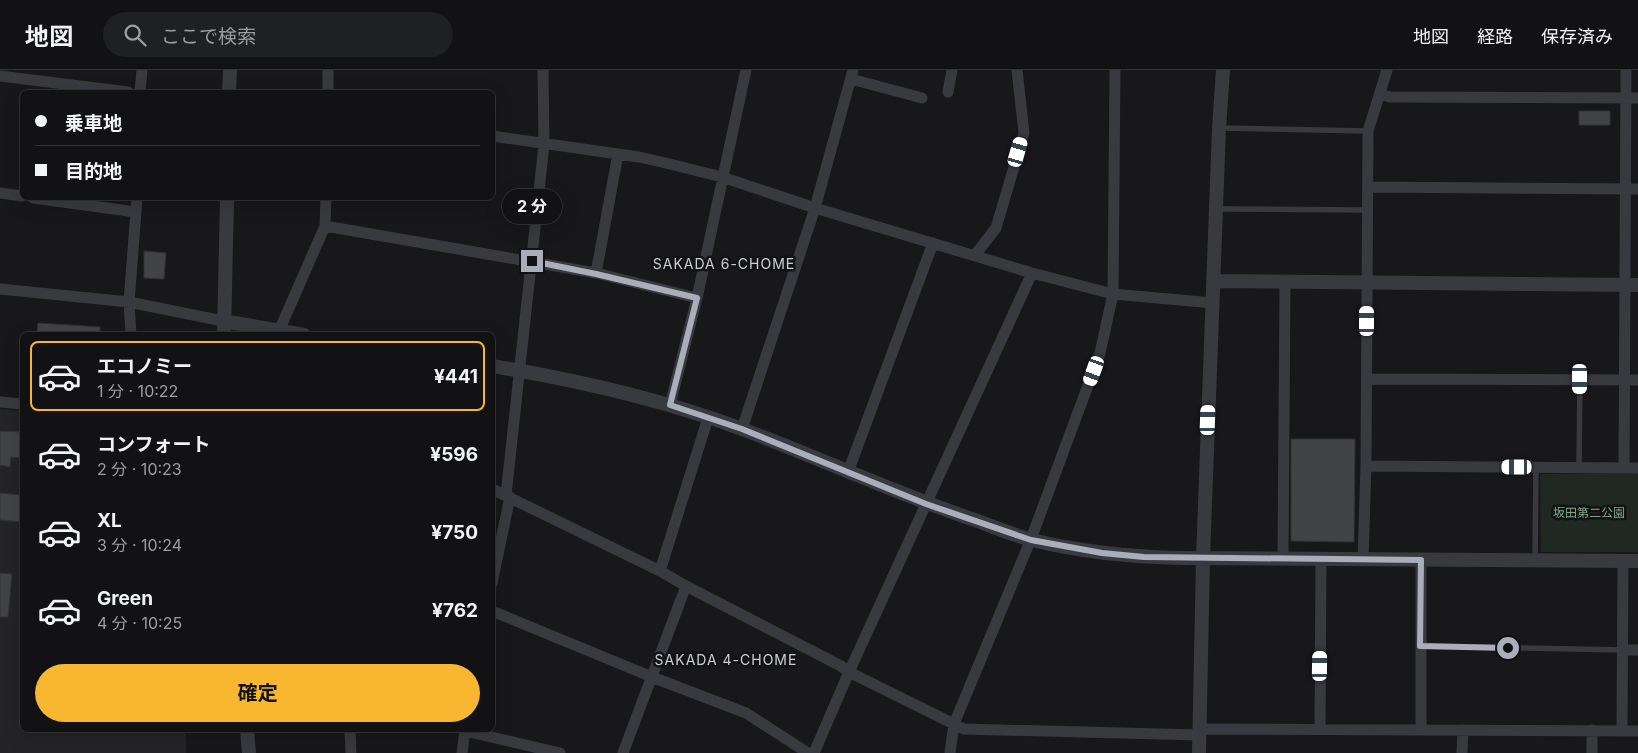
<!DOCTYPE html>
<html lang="ja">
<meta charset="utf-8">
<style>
body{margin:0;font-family:Inter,"Noto Sans JP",sans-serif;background:#1f2022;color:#f1f3f6;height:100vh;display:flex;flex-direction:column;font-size:19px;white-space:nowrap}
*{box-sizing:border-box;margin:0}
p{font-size:16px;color:#9c9ea0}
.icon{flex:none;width:28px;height:28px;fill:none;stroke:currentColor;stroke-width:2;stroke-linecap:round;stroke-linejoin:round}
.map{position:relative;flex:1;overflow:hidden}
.sheet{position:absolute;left:20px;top:262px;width:475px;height:400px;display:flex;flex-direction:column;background:#121214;border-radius:8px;box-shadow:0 5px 20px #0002,0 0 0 1px #313234}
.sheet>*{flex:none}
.banner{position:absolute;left:20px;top:20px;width:475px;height:110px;border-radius:8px;box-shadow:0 5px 20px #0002,0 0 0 1px #313234;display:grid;align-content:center;height:110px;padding:0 15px;background:#121214}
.end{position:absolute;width:22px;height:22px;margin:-11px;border:6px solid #aaaeba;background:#111;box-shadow:0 0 0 2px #111}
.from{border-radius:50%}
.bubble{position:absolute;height:35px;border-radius:18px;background:#121214;box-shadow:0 5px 20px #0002,0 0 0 1px #313234;font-size:16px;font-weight:700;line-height:35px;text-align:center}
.car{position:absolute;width:15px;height:30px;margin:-15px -8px;border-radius:6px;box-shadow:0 0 4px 1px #0007;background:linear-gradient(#fff 24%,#345 0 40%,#fff 0 76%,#345 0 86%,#fff 0)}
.banner b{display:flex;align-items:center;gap:18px;height:48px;font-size:19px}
.banner b+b{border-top:1px solid #313234}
.banner i{width:12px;height:12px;background:#f1f3f6}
ul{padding:9px 0 0;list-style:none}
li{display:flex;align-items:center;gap:15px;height:70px;margin:0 10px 8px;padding:0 5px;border:2px solid transparent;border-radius:8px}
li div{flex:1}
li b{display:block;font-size:19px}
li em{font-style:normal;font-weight:700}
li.on{border-color:#f8b731}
li>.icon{width:45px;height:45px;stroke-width:1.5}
.button{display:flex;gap:10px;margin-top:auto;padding:10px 15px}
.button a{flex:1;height:58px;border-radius:30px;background:#f8b731;color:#111;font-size:20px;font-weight:700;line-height:58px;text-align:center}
header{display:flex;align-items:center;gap:30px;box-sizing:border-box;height:70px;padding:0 25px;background:#121214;border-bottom:1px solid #313234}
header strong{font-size:24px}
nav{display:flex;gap:28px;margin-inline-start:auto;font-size:18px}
.search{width:350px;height:45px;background:#1f2022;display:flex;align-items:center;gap:12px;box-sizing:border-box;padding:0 18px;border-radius:28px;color:#9c9ea0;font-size:19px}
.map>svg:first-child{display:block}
.built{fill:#242427}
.green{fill:#1f2821}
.building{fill:#424347;stroke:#323236}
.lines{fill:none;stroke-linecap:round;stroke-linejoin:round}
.service{stroke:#393a3f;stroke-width:5.5}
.minor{stroke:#393a3f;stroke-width:11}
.tertiary{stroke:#393a3f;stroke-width:14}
.route{stroke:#aaaeba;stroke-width:6}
.labels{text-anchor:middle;stroke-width:5;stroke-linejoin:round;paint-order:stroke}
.park-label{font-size:12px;fill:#80a683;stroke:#131315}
.neighbourhood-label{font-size:14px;letter-spacing:1px;fill:#cbced6;stroke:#131315}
</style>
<header>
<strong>地図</strong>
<div class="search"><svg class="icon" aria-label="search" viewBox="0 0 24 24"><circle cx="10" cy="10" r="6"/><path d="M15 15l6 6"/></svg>ここで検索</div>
<nav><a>地図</a><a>経路</a><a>保存済み</a></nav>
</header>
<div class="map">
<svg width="1638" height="683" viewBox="0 0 1638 683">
<rect width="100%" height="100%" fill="#18181a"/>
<path class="built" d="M0,339L22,341V660H186V683H0Z"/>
<path class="green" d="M1638,403V482H1541L1540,404Z"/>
<path class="building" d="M1579,41H1610V55H1579Z
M144,181L166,183L164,209L144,208Z
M38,253L100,257V265H37Z
M0,361L22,362V388L11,387L10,397L0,395Z
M1291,369H1355L1354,472L1291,471Z
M0,423L22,425V452L0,450Z
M0,503L12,504L8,547H0Z"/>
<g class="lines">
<path class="service" d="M1219,58L1368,61
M1217,139L1367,140
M1579,397L1580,309
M1535,490L1536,397
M1420,576L1622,580"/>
<path class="minor" d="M328,0V22
M0,6L128,22
M851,9L922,28
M140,22L142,0
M948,22L952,0
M1380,24L1390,27L1638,28
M492,66L639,87L666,93L722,107L815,138L1032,203L1113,224L1213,233
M1368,117L1638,119
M0,123L22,126
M33,128L136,142
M325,156L596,203L697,228
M975,185L996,158L1024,63L1017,0
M596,203L618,84
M0,219L129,232L223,251
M279,261L325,156L326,128
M131,265L129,232L137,128
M1367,309L1638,310
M0,332L22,334
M670,335L697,228L746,0
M742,359L815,138L853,0
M1366,396L1638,398
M1624,398L1626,0
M848,402L933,173
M492,419L660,501L686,516L841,596L849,602L964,659L1199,665
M506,425L544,75L543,0
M1283,488L1285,212
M1363,489L1366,396L1368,61L1387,0
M660,501L708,348
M492,513L510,427
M492,541L652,607L746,643L808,683
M1622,580H1638
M1199,659L1638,661
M1320,659L1321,489
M1421,659V490
M350,660L351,683
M1622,660L1623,491
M465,661L560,683
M462,683L465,660
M623,683L686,516
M814,683L849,602L1032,203
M950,683L954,654L1031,469L1100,283L1113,224L1115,0
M1462,683L1463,660
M1592,683V660"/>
<path class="tertiary" d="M229,22L230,0
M1214,211L1638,215
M223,251L304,265
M224,265L227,128
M492,296C577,310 661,329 742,359C820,388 896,424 975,450C994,457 1013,465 1032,470C1081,482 1132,487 1182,488L1638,491
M247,660L249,683
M1199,683L1203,488L1219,58L1223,0"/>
</g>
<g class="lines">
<path class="route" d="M532,191L596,204L697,228L670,335L742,359L926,434L1031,470L1102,483L1144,487L1421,490L1420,576L1508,578"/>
</g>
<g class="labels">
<g class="park-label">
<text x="1589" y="447">坂田第二公園</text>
</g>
<g class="neighbourhood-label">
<text x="724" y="199">SAKADA 6-CHOME</text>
<text x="726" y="595">SAKADA 4-CHOME</text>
</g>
</g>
</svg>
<i class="end from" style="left:1508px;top:578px"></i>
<i class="end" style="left:532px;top:191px"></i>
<div class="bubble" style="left:502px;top:119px;width:60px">2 分</div>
<i class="car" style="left:1018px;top:82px;rotate:16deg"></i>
<i class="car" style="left:1367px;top:251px;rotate:0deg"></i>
<i class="car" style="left:1094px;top:301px;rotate:200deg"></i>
<i class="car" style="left:1580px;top:309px;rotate:180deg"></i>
<i class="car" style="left:1208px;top:350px;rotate:2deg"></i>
<i class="car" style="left:1517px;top:397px;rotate:270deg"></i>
<i class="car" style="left:1320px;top:596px;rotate:1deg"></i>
<div class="banner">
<b><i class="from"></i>乗車地</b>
<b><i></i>目的地</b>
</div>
<section class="sheet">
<ul>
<li class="on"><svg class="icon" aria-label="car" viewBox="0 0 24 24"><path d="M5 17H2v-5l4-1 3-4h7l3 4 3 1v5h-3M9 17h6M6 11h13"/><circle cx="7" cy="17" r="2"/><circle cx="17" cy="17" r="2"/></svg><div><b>エコノミー</b><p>1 分 · 10:22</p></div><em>¥441</em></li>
<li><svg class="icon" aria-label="car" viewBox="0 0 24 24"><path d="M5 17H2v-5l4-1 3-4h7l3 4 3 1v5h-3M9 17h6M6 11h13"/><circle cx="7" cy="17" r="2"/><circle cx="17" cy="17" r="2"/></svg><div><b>コンフォート</b><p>2 分 · 10:23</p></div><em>¥596</em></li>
<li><svg class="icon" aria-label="car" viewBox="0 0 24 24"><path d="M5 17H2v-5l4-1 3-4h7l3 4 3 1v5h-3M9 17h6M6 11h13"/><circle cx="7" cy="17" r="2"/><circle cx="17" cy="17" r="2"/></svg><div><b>XL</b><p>3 分 · 10:24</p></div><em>¥750</em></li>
<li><svg class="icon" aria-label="car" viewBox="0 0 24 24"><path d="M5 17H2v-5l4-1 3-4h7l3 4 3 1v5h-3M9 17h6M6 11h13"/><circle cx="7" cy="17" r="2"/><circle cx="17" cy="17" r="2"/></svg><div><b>Green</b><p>4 分 · 10:25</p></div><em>¥762</em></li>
</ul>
<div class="button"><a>確定</a></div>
</section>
</div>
